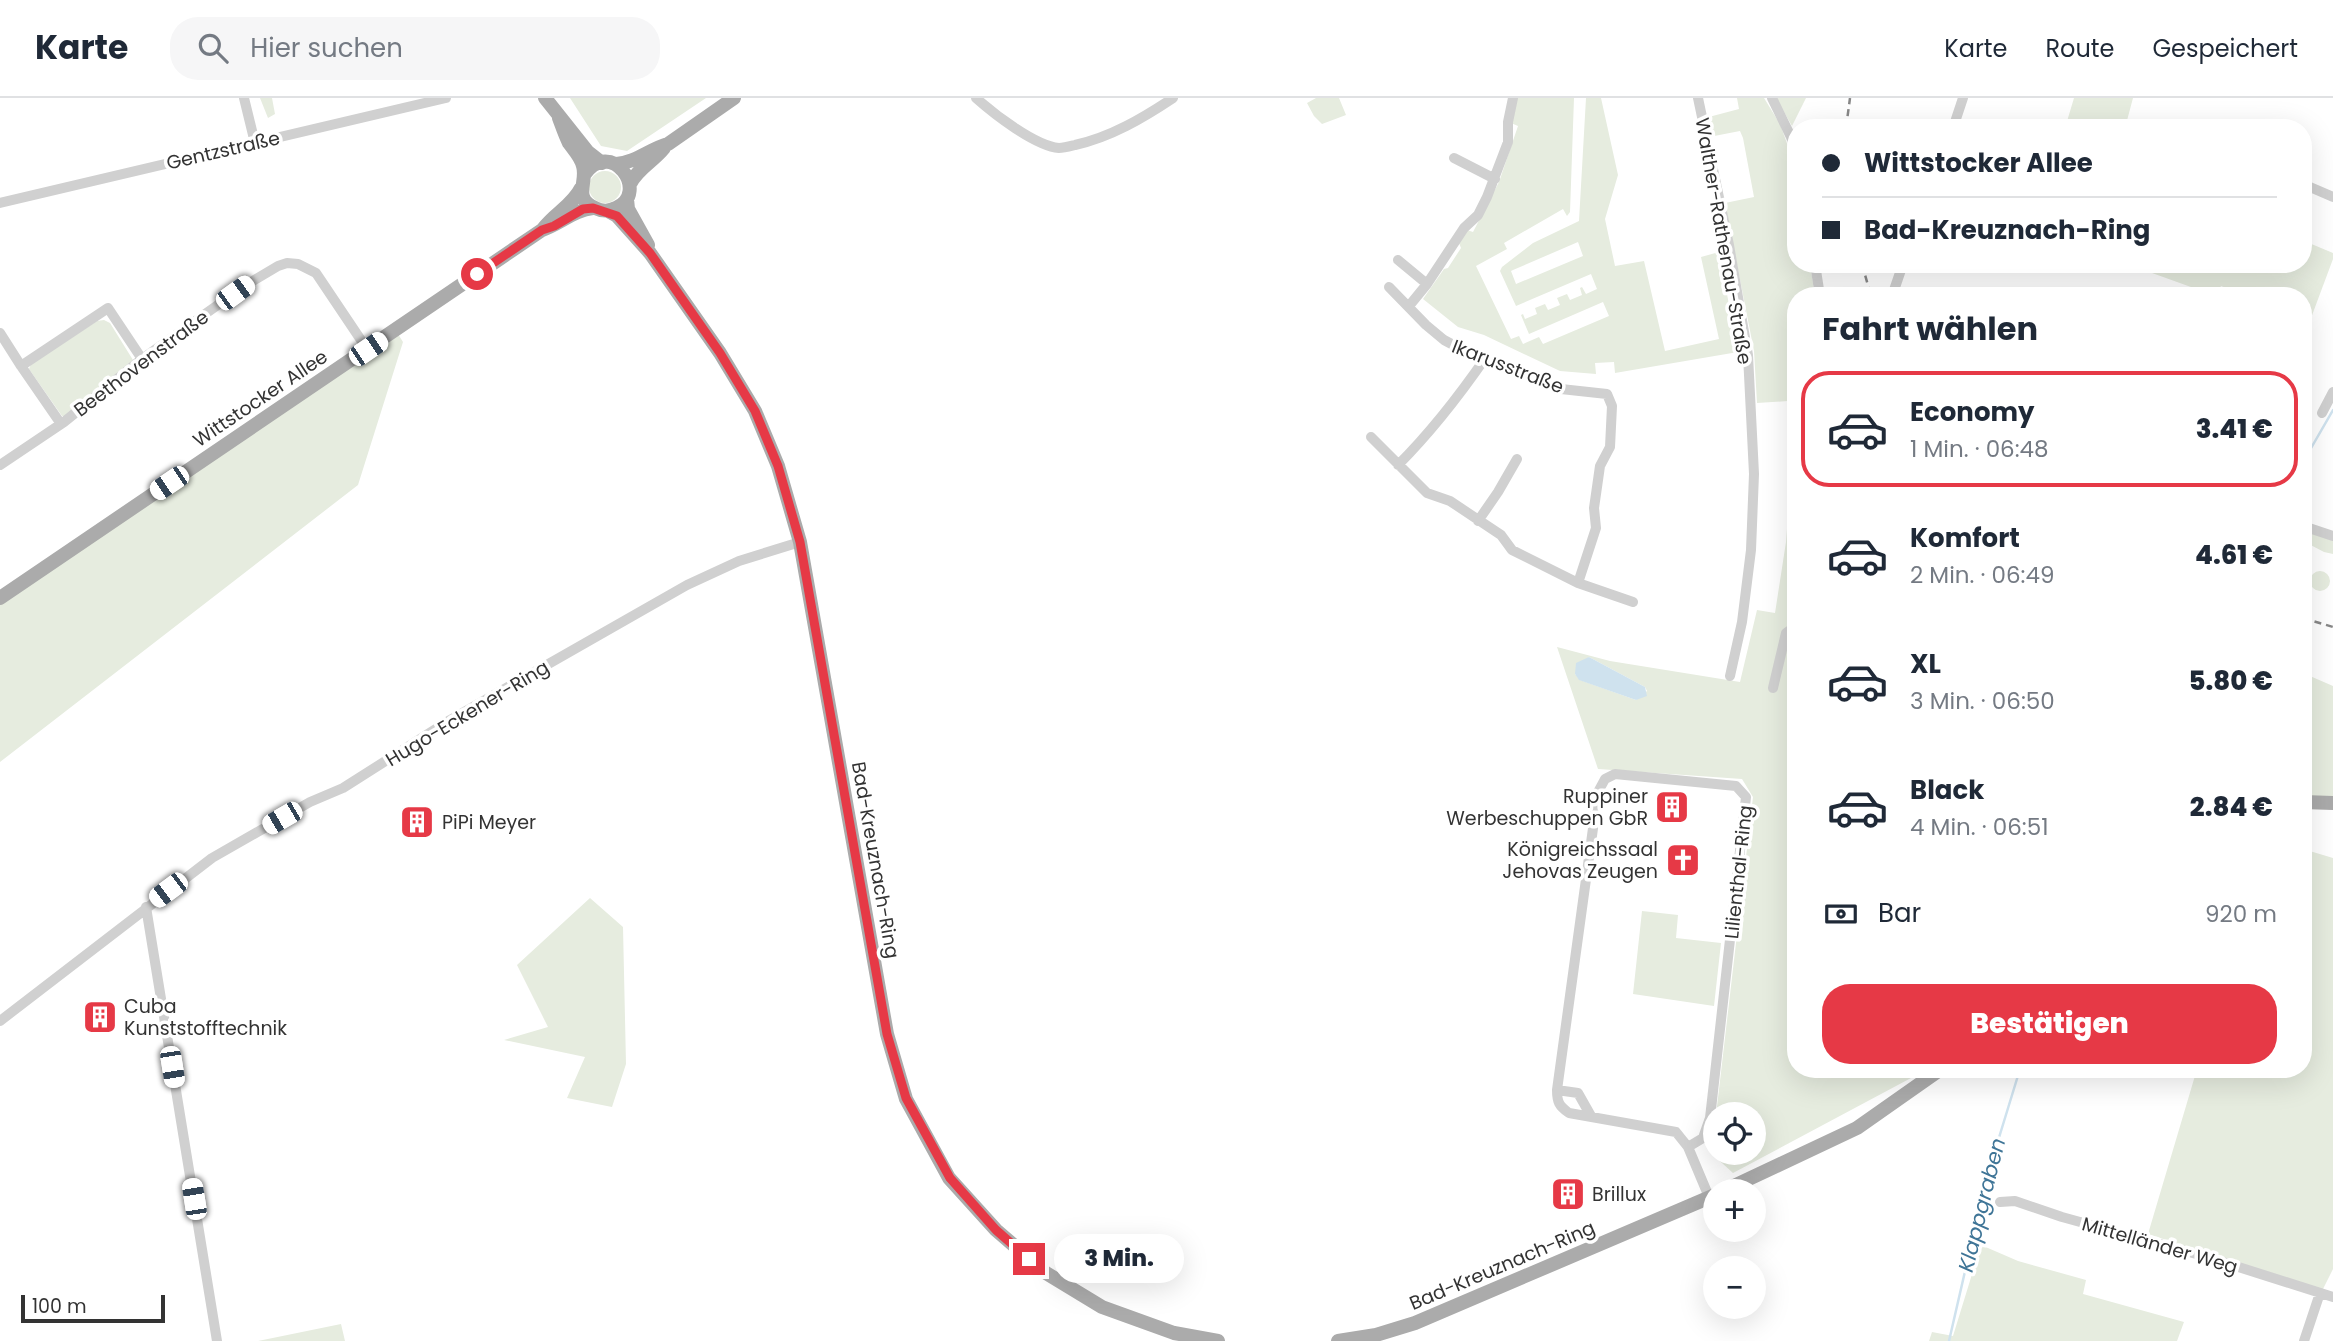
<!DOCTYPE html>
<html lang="de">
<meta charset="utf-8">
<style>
body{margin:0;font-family:Poppins,sans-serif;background:#f6f6f7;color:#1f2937;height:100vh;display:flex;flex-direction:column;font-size:26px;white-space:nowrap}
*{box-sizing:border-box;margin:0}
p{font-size:23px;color:#747a83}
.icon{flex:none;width:38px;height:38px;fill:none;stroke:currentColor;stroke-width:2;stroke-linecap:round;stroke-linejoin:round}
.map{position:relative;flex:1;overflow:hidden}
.side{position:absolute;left:1787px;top:189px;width:525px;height:791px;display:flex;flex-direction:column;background:#fff;border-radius:28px;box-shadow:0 7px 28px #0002}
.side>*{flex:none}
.banner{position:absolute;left:1787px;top:21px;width:525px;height:154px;border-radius:28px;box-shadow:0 7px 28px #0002;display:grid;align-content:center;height:154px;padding:0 35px;background:#fff}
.tools{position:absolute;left:1703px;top:1004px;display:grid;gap:14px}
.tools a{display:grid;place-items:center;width:63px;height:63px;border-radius:50%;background:#fff;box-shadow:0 7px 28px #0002;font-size:35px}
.scale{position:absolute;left:21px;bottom:18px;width:144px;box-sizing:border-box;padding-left:7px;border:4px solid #333;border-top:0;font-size:19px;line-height:24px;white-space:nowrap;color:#333;-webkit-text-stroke:5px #fff;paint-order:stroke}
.end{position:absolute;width:32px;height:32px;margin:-16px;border:9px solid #e63946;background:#fff;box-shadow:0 0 0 4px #fff}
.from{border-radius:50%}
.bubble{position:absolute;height:49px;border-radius:24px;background:#fff;box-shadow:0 7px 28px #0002;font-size:23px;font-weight:800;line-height:49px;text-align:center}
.car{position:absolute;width:21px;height:42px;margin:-21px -10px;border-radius:9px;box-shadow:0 0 5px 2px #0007;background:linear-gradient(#fff 24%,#345 0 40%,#fff 0 76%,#345 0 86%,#fff 0)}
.banner b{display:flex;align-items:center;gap:24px;height:66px;font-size:26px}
.banner b+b{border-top:2px solid #e0e1e3}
.banner i{width:18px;height:18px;background:#1f2937}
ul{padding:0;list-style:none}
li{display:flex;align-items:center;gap:21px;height:116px;margin:0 14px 10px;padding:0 21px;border:4px solid transparent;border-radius:28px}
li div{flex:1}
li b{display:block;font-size:26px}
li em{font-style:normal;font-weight:800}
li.on{border-color:#e63946}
li>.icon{width:63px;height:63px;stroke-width:1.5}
h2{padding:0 35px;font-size:32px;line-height:84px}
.pay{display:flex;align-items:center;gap:18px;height:77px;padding:0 35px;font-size:26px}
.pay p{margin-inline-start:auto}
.cta{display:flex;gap:14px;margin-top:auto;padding:14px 35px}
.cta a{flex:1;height:80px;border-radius:28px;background:#e63946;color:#fff;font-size:28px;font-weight:800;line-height:80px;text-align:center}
header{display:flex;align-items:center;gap:42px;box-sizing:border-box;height:98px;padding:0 35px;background:#fff;border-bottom:2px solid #e0e1e3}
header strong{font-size:33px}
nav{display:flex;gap:38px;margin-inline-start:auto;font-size:24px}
.search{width:490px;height:63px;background:#f6f6f7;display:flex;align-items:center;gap:18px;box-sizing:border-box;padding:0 24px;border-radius:28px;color:#747a83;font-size:26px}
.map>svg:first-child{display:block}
.green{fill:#e6ecdf;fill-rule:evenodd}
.water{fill:#cfe2ee}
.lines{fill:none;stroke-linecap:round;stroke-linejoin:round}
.stream{stroke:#cfe2ee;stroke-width:2.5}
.minor{stroke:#d0d0d0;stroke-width:10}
.major{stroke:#ababab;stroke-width:14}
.rail{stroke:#888;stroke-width:2.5;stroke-dasharray:7 5;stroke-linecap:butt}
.route{stroke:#e63946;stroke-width:9}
.labels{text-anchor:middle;stroke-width:7;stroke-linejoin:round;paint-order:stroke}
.street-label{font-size:19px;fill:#333;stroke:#fff}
.poi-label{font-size:19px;fill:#333;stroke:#fff;text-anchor:start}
.water-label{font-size:21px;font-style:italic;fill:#3f7597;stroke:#fff}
</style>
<header>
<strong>Karte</strong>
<div class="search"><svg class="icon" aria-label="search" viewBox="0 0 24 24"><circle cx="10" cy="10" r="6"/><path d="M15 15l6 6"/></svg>Hier suchen</div>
<nav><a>Karte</a><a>Route</a><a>Gespeichert</a></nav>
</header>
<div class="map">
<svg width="2333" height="1243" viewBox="0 0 2333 1243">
<rect width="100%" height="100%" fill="#fff"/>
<path class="green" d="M260,0H272L275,16L268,20Z
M570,0H706L627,53L601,48Z
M1316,0H1339L1346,17L1322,26L1314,18L1307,5Z
M1517,0H1574L1570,114L1567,118L1563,111L1504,145L1507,151L1476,168L1511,241L1519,238L1523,246L1539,239L1543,246L1609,218L1603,204L1529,236L1521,217L1523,216L1525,221L1537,216L1535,210L1545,206L1548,212L1560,207L1557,200L1567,196L1570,202L1582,197L1580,190L1582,189L1586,196L1597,191L1591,176L1516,208L1500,173L1502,169L1533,145L1579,123L1586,0H1601L1618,77L1605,121L1615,168L1644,163L1665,253L1719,241L1701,159L1719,154L1738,254L1615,275L1614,264L1595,265L1596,276L1560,273L1484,237L1458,229L1423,201L1444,171L1448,170L1461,150L1459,145L1467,132L1473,134L1499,84L1518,28L1511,25ZM1578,144L1583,158L1516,186L1511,173L1513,172Z
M1737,0H1764L1780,26L1795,68L1796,166H1810L1815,198H1796L1795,493L1788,527L1790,539L1795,534L1796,971H1920L1911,980L1733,1075L1711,1055L1715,1023V1055H1754V1017H1716L1753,699L1742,681L1598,671L1557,549L1610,563L1740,584L1757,512L1775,515L1786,444L1792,364L1788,303L1757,305L1754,253L1725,105L1754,99L1743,40L1740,33L1709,39L1705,20L1739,11ZM1589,559L1645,589L1647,593L1636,602L1580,582L1575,576Z
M1776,0H1806L1792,28Z
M2074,0H2133L2125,30H2065Z
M589 89a16 16 0 1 1 32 0a16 16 0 1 1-32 0Z
M2303,138L2310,141L2309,145L2333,155V161L2311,220L2303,217V198H2247L2221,188L2216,198L2127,166H2303Z
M104,222L110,225L133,262L66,318H62L29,271L31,266L97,223Z
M398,236L403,244L358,387L0,664V506Z
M2303,433L2317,436L2333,443V456L2324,454L2303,443Z
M2310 483a10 10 0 1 1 20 0a10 10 0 1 1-20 0Z
M2303,575L2333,588V704L2303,703Z
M2303,751L2333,760V1171L2322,1193L2148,1136L2197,971H2303Z
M590,800L623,829L626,966L612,1009L567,1000L585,959L504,942L548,929L517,867Z
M1642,813L1678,817L1676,840L1721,845L1714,908L1633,896Z
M1981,1147L2018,1163L2086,1182L2083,1196L2184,1224L2177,1243H1929L1932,1234L1953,1238Z
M341,1226L345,1243H258Z"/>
<path class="water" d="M1589,559L1645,589L1647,598L1636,602L1579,582L1575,576L1576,565Z"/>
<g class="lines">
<path class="stream" d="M2303,364L2333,312
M1949,1243L1986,1082L2020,971"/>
<path class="minor" d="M244,0L255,45
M976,0C994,16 1035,48 1059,50C1064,50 1071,48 1075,47C1111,39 1143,20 1173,0
M1698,0L1729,147L1748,257L1754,376L1751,452L1742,524L1730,578
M1772,0L1791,39L1796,53
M2201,29L2202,30
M1953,30L1963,0
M1454,60L1495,81
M2303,86L2333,99
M0,105L446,0
M1398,162L1427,186
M1815,166L1820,198
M1389,189L1426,227L1444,242L1459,250L1486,259L1561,291L1607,296L1612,308L1610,349L1600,368L1594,410L1596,430L1578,485
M1892,198L1903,166
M2221,198L2222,195
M1409,208L1427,186L1464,130L1478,117L1487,99L1508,44V24L1513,0
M0,235L21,268
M2322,315L2333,294
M61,326L21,268L108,210L142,261
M1371,339L1427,395L1450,403L1501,437L1512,452L1578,485L1633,504
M0,367L64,324L142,261L198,221L246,187L278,168L287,165L298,166L316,175L367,251
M1398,367C1431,334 1459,298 1486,259
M1478,423L1498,394L1517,361
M2303,428L2333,438
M1773,590L1786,535L1793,530L1796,515
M146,809L217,1243
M0,923L212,760L310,704L343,690L450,622L687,487L739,463L800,444
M1557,992L1578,995L1591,1018
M1688,1049L1703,1040L1710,1020L1746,699L1736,688L1615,676L1605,681L1598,694L1557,992C1557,1004 1559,1008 1569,1015L1676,1034L1688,1049L1709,1099
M2000,1104L2015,1103L2062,1119L2207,1159L2333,1199
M2304,1243L2320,1195"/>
<path class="major" d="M545,0L588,54L602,65
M559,20C562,28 565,37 569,45C574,52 581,59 583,68C588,84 572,100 595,110C603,114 609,113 616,110C651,95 611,38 584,77
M616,66C635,65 650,51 668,46L734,0
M630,86C638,70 653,64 664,50
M627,101L628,111L648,147
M608,113L617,118L650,155L720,255L755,313L778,368L800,444L887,936L906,1001L949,1080L996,1132L1046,1175L1102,1209L1174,1235L1218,1243
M543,131C555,115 573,107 581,90
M0,500L542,132C560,126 574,112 593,110
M2303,704L2333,705
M1721,1094L1857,1030L1941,971
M1338,1243L1376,1237L1415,1225L1715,1097"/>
<path class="rail" d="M1846,30L1850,0
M1862,166L1871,198
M2303,520L2333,529"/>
</g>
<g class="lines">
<path class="route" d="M477,176L542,132L554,128L583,111L593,110L617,118L650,155L720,255L755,313L778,368L800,444L887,936L906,1000L950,1080L996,1132L1029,1161"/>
</g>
<defs>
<g id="building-square" transform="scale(1.75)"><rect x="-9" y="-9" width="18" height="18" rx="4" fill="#e63946" stroke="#fff"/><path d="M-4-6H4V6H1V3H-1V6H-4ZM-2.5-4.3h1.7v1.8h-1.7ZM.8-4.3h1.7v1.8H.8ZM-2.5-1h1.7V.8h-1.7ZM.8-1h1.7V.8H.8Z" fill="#fff"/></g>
<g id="church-square" transform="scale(1.75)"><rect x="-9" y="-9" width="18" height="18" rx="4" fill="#e63946" stroke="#fff"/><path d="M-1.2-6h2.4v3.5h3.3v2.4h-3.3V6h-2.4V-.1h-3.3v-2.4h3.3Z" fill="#fff"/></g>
</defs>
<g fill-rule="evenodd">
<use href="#building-square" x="1672" y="709"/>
<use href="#building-square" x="417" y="724"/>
<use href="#church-square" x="1683" y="762"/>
<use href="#building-square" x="100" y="919"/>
<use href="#building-square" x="1568" y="1096"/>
</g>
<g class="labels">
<g class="street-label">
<text transform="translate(223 52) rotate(-13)" y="7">Gentzstraße</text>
<text transform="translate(1724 143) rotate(80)" y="7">Walther-Rathenau-Straße</text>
<text transform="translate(141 265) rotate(-37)" y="7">Beethovenstraße</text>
<text transform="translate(1508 268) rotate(21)" y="7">Ikarusstraße</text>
<text transform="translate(260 300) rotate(-34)" y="7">Wittstocker Allee</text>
<text transform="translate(467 615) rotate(-31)" y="7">Hugo-Eckener-Ring</text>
<text transform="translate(876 762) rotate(80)" y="7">Bad-Kreuznach-Ring</text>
<text transform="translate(1738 774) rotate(-84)" y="7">Lilienthal-Ring</text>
<text transform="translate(2160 1147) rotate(16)" y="7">Mittelländer Weg</text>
<text transform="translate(1502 1167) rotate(-23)" y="7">Bad-Kreuznach-Ring</text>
</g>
<g class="poi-label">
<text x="1648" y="705" text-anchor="end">Ruppiner<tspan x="1648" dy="22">Werbeschuppen GbR</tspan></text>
<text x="442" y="731">PiPi Meyer</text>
<text x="1658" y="758" text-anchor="end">Königreichssaal<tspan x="1658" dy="22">Jehovas Zeugen</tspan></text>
<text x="124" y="915">Cuba<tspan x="124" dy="22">Kunststofftechnik</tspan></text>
<text x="1592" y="1103">Brillux</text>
</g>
<g class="water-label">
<text transform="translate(1982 1107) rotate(-76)" y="7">Klappgraben</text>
</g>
</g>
</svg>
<div class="tools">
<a><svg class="icon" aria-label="locate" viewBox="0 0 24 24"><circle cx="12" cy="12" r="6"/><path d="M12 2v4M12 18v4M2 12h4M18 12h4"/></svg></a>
<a>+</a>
<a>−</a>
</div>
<div class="scale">100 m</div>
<i class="end from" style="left:477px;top:176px"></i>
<i class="end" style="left:1029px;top:1161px"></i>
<div class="bubble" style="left:1054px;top:1136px;width:130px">3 Min.</div>
<i class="car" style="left:235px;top:195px;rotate:54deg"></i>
<i class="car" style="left:368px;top:251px;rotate:56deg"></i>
<i class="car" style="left:169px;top:385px;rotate:236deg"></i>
<i class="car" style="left:282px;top:720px;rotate:240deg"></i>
<i class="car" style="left:168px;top:792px;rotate:233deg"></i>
<i class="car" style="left:172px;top:969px;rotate:171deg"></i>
<i class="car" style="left:194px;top:1101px;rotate:351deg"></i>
<div class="banner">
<b><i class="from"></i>Wittstocker Allee</b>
<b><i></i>Bad-Kreuznach-Ring</b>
</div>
<section class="side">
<h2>Fahrt wählen</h2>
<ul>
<li class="on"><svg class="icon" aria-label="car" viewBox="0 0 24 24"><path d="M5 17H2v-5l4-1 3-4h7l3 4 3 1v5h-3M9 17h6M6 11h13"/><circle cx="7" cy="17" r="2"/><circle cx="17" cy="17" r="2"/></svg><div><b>Economy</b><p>1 Min. · 06:48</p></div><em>3.41 €</em></li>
<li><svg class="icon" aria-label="car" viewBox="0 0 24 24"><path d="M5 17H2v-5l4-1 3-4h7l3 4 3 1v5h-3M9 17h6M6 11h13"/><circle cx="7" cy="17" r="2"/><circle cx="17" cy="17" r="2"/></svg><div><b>Komfort</b><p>2 Min. · 06:49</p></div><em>4.61 €</em></li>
<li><svg class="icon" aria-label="car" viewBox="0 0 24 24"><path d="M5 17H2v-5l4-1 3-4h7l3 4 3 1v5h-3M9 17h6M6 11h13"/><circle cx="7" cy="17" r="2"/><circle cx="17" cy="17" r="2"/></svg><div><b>XL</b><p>3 Min. · 06:50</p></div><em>5.80 €</em></li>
<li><svg class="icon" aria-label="car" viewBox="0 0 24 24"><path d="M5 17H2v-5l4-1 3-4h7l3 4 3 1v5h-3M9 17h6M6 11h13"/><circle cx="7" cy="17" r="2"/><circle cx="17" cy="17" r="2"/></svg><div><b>Black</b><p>4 Min. · 06:51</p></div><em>2.84 €</em></li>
</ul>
<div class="pay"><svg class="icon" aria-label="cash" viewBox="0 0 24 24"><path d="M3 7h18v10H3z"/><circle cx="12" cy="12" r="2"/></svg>Bar<p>920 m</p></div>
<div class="cta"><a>Bestätigen</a></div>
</section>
</div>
